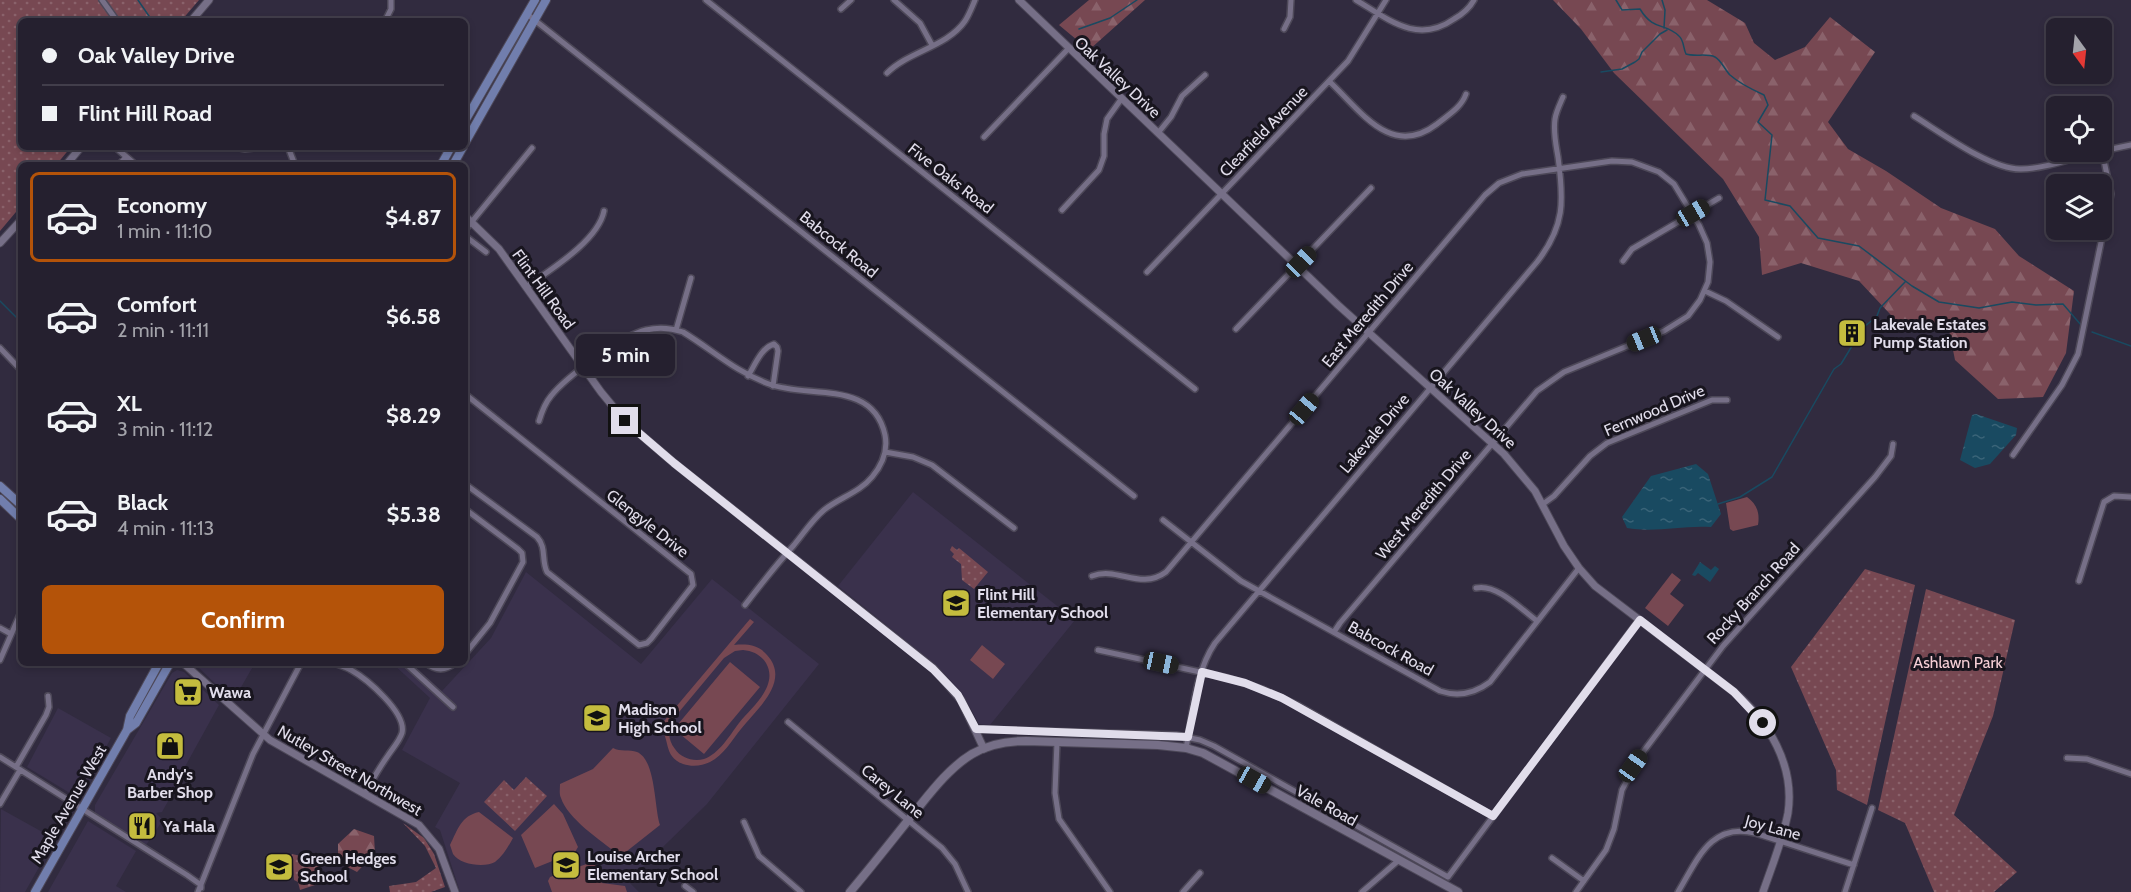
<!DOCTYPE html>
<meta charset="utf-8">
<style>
body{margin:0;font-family:Cabin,sans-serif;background:#312d3b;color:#f1f3f6;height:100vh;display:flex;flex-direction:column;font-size:22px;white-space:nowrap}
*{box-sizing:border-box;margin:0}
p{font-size:20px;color:#a3a3aa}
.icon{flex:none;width:33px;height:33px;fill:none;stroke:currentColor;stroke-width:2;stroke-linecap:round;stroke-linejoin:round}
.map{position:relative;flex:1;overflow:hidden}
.panel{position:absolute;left:18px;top:162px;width:450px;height:504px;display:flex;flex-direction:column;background:#25202f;border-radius:9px;box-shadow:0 3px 9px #0003,0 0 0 2px #423e4b}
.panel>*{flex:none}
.guide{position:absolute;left:18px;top:18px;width:450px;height:132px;border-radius:9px;box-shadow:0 3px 9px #0003,0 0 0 2px #423e4b;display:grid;align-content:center;height:132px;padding:0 24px;background:#25202f}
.needle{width:39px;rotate:165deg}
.controls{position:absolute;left:2046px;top:18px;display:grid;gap:12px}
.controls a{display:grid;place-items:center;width:66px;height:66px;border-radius:9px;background:#25202f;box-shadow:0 3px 9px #0003,0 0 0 2px #423e4b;font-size:30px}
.end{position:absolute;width:27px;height:27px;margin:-14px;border:8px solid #e1ddeb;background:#111;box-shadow:0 0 0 3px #111}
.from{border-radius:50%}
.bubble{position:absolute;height:42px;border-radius:9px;background:#25202f;box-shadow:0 3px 9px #0003,0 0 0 2px #423e4b;font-size:20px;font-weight:700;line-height:42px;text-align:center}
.car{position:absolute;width:18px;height:36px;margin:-18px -9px;border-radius:8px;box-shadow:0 0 4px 2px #0007;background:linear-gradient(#222 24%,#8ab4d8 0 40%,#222 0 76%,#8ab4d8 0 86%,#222 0)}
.guide b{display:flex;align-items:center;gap:21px;height:57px;font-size:22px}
.guide b+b{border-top:2px solid #423e4b}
.guide i{width:15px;height:15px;background:#f1f3f6}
ul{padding:10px 0 0;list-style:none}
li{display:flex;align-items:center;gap:18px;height:90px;margin:0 12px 9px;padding:0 12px;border:3px solid transparent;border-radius:9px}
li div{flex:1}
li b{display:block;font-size:22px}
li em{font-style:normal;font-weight:700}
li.active{border-color:#b45309}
li>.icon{width:54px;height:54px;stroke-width:1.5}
.button{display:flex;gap:12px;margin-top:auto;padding:12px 24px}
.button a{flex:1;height:69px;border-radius:9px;background:#b45309;color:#fff;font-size:24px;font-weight:700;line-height:69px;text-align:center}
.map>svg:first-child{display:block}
.built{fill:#3a314c}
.forest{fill:url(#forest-firs)}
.park{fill:url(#park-dots)}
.pitch{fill:#774852;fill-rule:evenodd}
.water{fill:url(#water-ripples)}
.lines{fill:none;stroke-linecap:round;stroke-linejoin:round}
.stream{stroke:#194a61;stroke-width:1.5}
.minor-casing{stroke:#4d4858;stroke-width:8}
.tertiary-casing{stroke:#4d4858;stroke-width:9}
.secondary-casing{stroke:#4d4858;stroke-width:10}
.primary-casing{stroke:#4d4858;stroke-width:10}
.minor{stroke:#766f87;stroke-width:5}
.tertiary{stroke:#766f87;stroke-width:7}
.secondary{stroke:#766f87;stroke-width:8}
.primary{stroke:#717ead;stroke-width:8}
.route{stroke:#e1ddeb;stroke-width:8}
.labels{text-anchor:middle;stroke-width:6;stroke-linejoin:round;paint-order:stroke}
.street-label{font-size:16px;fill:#e1ddeb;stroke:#18151e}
.poi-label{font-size:16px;font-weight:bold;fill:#e1ddeb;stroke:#18151e;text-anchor:start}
.park-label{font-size:16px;fill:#f5ced5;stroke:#18151e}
</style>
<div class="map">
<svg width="2131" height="892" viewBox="0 0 2131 892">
<defs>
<pattern id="forest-firs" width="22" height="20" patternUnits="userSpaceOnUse" patternTransform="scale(1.5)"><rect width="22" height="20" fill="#774852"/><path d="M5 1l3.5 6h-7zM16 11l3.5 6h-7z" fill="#8a626b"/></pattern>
<pattern id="park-dots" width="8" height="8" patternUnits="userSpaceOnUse" patternTransform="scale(1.5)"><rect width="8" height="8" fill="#774852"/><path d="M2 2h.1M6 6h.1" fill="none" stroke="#8a626b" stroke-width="1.8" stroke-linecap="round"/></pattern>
<pattern id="water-ripples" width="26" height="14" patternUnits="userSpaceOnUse" patternTransform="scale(1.5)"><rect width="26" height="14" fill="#194a61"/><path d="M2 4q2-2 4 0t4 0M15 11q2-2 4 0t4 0" fill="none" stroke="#3a6478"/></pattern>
</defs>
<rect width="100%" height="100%" fill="#312b3f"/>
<path class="built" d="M913,492L1075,620L990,725L979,724L962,693L936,665L838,586Z
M526,572L641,664L712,579L819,664L707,804L628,881L639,892H460L440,830L435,827L460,783L402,750L430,698L392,663H411L442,691L491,638Z
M194,663H255L233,701Z
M177,670L184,672L219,705L176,783V787L162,812L156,813L163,820L146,845L95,813V805L172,673Z
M58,708L111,738L78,798L27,767Z
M1,809L55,839L25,892H0Z
M88,821L136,851L116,886L126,892H48Z"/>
<path class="forest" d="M1089,0H1145L1089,50L1059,25Z
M1553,0H1707L1745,23L1754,43L1775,60L1805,47L1830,17L1875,52L1828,122L1848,149L1886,171L1941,208L1995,229L2019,256L2074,291L2066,353L2043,397L1998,399L1955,360L1947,320L1905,330L1859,281L1801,263L1762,275L1759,237L1723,179L1614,73L1581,29Z
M354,829L374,836L375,853L357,872L338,862V844Z"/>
<path class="park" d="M0,0H199L181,21H21V147H71L56,165H21V206L0,231Z
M952,546L957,550L959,548L988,572L974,589L962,580L961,564L952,557L954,554L950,550Z
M1865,569L1915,585L1867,805L1837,790L1836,770L1791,667Z
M1926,589L2015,620L1993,716L1954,815L2017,872L1994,892H1934L1905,823L1878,810Z
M526,777L547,796L515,831L484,802L504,780L514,790Z
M403,823L424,838L434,854L445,887L431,892H390L389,886L416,882L436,868L425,846Z
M314,853L324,882L300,890L298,882L294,880L293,863L290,858L292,854L305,857Z"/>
<path class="pitch" d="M1747,497C1757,504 1760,513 1758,525L1733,531L1730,529L1726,503Z
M1672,573L1681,580L1670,594L1684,605L1668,626L1645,608Z
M750,619L754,622L734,645C746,644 758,644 767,655C791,681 757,709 741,729C732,740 723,756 710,762C702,766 692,767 683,764C662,756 671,737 659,727ZM743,650C753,651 761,655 766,663C779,686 752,707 739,723C730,735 719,754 704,759C693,762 681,758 675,749C667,739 668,728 674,718L724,658L735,651Z
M982,645L1005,664L993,679L970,660Z
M730,662L760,687L704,754L674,729Z
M613,748C620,752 630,749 637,752C656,760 654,807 660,825L622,855L618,854C601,841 567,818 561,798C559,794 560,789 560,784L593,769Z
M554,804L563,814L578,847L575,852L535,868L521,835Z
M479,812L513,838C508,847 503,856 495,862C485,868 460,865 453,854C452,851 451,848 450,845C458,829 461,816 479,812Z
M595,861L602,883L625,886L627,892H552L548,881L550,877Z"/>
<path class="water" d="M1976,414L2017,428L2016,435L1990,464L1975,468L1960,460L1972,415Z
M1696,464L1708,474L1721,514L1711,527C1682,525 1656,533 1627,528L1622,517L1651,476Z
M1700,562L1711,570L1715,566L1719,569L1710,582L1698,573L1695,576L1692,575Z"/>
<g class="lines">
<path class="stream" d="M138,0L151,19
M1616,0L1622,10L1640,9C1654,32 1665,22 1679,36C1684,40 1683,48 1686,54C1695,57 1707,53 1715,57C1721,60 1725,70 1730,75C1740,84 1753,90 1764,95L1768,105L1758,122L1772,135L1765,200L1790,206L1818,238L1859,246L1912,286L1939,302L1979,308L2012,302L2036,305L2063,304L2081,325
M1662,0L1665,10L1664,28
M1079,29L1110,18L1137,0
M1601,72L1622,69L1635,62L1639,59L1642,52L1660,34L1667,30
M0,301L21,322
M2092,332L2131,346
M1718,504L1740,497L1772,477L1834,369L1841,364L1863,328L1877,316L1880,308L1905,282"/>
<g class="minor-casing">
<path id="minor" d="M102,0L117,21
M706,0L1195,389
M894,0L920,23L932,45
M1356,0C1388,19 1417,45 1454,19C1463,14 1469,9 1474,0
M841,9L851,0
M527,14L1134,496
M385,21L391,9V0
M1284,29L1290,17L1291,0
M887,73C909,51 947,47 965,21C969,15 972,7 975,0
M1329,81C1361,111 1391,159 1437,124C1448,115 1461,108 1466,94
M1914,116C1940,132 1991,170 2021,169C2045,169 2075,157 2098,152
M1158,133L1171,117L1182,96L1205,75
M984,137L1068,49
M115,147L136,165
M235,147L245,149L261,147
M288,147L295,165
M2102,151L2131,145
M119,165L126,157
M1062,210L1099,170L1104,156V134L1107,119L1122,98
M465,230L532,148
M465,236L486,252
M1623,261L1632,249L1719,198
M1147,272L1348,61L1386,0
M526,287C550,270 598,241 604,211
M1705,291L1726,301L1778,337
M1236,329L1371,188
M676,330L691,278
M0,348L21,370
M748,376C755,365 761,348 774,344L777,347L778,351L773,386
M465,394L691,574L693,585L651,639L647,643L639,645L547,572C541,560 547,548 537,537L465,484
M539,421C542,411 545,403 551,396C566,377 623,335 646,330C659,327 671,328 683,332C714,351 734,371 769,384C808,399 873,379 885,435C888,450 882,465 872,477C860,492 839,498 824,510C812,520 804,533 794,545C777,564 761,584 745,605
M885,452L913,457L932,465L1014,528
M2013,455L2062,385L2078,354L2111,194L2102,151
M1543,504L1554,496L1590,456L1607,443L1712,400H1727
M465,509L518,549L522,553L523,562L490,623L465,654
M1163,520L1241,581L1440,691C1458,697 1474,694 1490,682L1579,568
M1092,576C1118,566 1140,591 1166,572L1485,195L1499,183L1522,174L1612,161L1632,162L1659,172L1674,184L1699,225L1707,243L1710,262L1708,282L1700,300L1688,316L1664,331L1564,372L1537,391L1340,623L1334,632
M2079,581L2104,502L2114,496L2131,497
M1476,588C1496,583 1521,609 1537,621
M0,628L11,634
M1098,650L1228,678L1262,689L1299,706L1493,816
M0,660L21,612
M334,663C339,665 346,667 351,670C367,679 407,713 402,733C399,742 392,749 387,757C379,768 372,781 365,793
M405,663L453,707
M426,663C436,671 445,671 455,663
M788,722L942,848L955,864L968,892
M976,729L1176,735L1200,740L1214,746L1448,877L1639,620
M1057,742L1055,793L1059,819L1110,892
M1186,748C1193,714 1195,672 1215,643L1537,262C1565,226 1564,201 1558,157C1556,145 1553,132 1555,119C1556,112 1560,104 1563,97
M0,757L187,875L201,885V888
M2067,758L2087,759L2131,774
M16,767L46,715L49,707L48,696
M0,804L20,770
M744,822L759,856L801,892
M1552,858L1584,881
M685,886L693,892
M198,892L253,754L301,663
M1183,892L1200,873
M1362,892L1399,860
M1576,892L1606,850L1614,829L1622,790L1640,756L1723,646L1875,477L1891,456L1893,444
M1678,892C1697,861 1710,822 1755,833L1854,865
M1845,892L1872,808"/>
</g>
<g class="tertiary-casing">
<path id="tertiary" d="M1019,0L1338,305L1504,454L1535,491L1564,546L1579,568L1595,586L1734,692C1769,722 1795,765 1788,813C1783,839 1772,866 1763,892
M191,21L209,0
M66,165L81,147
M465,216L499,249L601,392L625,421L674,463L933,668L961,700L984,749
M0,243L21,220
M183,663L270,740L419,825L439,849L455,892"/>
</g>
<g class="secondary-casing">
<path id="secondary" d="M850,892C872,866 893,839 914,813C931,792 949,768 972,754C989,744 1007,741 1026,741L1158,745L1186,748L1203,753L1458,892"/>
</g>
<g class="primary-casing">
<path id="primary" d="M465,121L535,0
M465,143L546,0
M441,165L451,147
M453,165L463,147
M0,486L21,505
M0,499L21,519
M127,730L136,723L170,663
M35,892L127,730L130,716L159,663"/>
</g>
<use href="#minor" class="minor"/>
<use href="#tertiary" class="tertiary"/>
<use href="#secondary" class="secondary"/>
<use href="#primary" class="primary"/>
</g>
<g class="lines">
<path class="route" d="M625,421L674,463L933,669L958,695L976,729L1188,737L1202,672L1245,683L1282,698L1493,816L1640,620L1734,692L1763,723"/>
</g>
<defs>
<g id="building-square" transform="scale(1.5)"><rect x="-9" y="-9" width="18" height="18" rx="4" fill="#c4bc3e" stroke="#18151e"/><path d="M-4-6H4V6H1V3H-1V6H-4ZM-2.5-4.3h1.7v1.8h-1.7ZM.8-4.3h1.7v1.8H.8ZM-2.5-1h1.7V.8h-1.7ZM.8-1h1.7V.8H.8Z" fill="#111"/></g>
<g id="school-square" transform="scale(1.5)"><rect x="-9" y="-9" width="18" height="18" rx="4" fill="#c4bc3e" stroke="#18151e"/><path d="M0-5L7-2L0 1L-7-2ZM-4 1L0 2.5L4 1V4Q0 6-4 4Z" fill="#111"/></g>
<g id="supermarket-square" transform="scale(1.5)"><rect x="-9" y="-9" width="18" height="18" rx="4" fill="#c4bc3e" stroke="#18151e"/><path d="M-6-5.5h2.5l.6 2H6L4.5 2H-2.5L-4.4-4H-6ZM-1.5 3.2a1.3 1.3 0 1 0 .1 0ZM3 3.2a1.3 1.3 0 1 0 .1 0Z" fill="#111"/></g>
<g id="shop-square" transform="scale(1.5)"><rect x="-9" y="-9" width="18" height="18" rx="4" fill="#c4bc3e" stroke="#18151e"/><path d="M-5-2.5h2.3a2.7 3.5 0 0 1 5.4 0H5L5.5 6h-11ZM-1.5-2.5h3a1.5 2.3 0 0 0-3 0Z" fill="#111"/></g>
<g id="restaurant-square" transform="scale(1.5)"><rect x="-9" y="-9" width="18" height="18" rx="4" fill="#c4bc3e" stroke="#18151e"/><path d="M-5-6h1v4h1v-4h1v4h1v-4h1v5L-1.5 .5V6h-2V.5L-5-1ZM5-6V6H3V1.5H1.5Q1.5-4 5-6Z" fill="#111"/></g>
</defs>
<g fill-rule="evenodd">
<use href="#building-square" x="1852" y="333"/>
<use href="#school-square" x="956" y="603"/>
<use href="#supermarket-square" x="188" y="692"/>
<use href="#school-square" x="597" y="718"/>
<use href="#shop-square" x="170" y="746"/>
<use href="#restaurant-square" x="142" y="826"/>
<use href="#school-square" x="566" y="865"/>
<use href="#school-square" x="279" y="867"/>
</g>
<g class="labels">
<g class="street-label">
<text transform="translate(1118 77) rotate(43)" y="6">Oak Valley Drive</text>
<text transform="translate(1263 131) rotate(-46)" y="6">Clearfield Avenue</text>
<text transform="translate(951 178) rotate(38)" y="6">Five Oaks Road</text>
<text transform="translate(839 244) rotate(39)" y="6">Babcock Road</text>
<text transform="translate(544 289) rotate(54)" y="6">Flint Hill Road</text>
<text transform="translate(1367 314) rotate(-50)" y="6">East Meredith Drive</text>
<text transform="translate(1473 408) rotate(42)" y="6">Oak Valley Drive</text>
<text transform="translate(1654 410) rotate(-23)" y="6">Fernwood Drive</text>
<text transform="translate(1374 433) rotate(-50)" y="6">Lakevale Drive</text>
<text transform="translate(1423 504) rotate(-50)" y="6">West Meredith Drive</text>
<text transform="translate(648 523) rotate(38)" y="6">Glengyle Drive</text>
<text transform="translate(1753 593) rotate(-48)" y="6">Rocky Branch Road</text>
<text transform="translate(1391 648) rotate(29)" y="6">Babcock Road</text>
<text transform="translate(350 770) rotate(30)" y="6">Nutley Street Northwest</text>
<text transform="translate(893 791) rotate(39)" y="6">Carey Lane</text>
<text transform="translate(68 804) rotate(-60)" y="6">Maple Avenue West</text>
<text transform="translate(1327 805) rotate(29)" y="6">Vale Road</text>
<text transform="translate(1773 827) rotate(15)" y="6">Joy Lane</text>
</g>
<g class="poi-label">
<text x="1873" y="330">Lakevale Estates<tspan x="1873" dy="18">Pump Station</tspan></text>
<text x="977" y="600">Flint Hill<tspan x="977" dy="18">Elementary School</tspan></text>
<text x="209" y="698">Wawa</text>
<text x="618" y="715">Madison<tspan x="618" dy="18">High School</tspan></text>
<text x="170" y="780" text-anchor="middle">Andy's<tspan x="170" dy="18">Barber Shop</tspan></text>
<text x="163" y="832">Ya Hala</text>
<text x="587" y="862">Louise Archer<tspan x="587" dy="18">Elementary School</tspan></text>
<text x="300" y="864">Green Hedges<tspan x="300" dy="18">School</tspan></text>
</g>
<g class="park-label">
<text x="1958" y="668">Ashlawn Park</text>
</g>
</g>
</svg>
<div class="controls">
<a><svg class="needle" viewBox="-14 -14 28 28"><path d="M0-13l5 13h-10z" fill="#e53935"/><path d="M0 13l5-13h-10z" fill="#a3a3aa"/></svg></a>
<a><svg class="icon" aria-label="locate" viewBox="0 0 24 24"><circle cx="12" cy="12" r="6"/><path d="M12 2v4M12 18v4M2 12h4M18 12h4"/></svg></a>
<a><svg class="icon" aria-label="layers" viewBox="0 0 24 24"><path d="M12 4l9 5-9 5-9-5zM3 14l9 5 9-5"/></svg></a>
</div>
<i class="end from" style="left:1763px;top:723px"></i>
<i class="end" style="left:625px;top:421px"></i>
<div class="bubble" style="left:576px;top:334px;width:99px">5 min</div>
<i class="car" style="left:1693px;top:213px;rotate:60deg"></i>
<i class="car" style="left:1301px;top:262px;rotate:44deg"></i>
<i class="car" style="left:1644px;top:339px;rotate:248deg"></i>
<i class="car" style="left:1304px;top:409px;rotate:40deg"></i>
<i class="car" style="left:1161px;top:663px;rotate:102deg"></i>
<i class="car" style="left:1633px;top:766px;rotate:35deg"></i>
<i class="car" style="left:1254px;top:780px;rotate:119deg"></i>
<div class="guide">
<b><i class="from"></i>Oak Valley Drive</b>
<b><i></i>Flint Hill Road</b>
</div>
<section class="panel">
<ul>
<li class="active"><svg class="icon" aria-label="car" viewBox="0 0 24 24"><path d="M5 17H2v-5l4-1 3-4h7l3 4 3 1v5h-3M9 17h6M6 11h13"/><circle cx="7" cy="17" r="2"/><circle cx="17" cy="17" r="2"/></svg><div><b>Economy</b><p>1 min · 11:10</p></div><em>$4.87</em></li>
<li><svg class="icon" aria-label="car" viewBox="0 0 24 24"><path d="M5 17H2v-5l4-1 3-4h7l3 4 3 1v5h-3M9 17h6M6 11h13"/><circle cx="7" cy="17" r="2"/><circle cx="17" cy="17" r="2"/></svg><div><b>Comfort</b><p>2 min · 11:11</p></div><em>$6.58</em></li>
<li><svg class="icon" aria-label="car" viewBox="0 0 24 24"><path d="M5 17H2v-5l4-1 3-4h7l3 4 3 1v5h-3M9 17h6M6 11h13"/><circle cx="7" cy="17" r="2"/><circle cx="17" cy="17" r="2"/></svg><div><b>XL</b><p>3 min · 11:12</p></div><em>$8.29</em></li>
<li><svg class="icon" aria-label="car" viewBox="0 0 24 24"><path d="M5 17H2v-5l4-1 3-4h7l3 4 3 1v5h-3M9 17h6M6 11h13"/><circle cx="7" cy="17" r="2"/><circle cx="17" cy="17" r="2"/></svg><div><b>Black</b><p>4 min · 11:13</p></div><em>$5.38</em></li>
</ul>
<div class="button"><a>Confirm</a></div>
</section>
</div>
